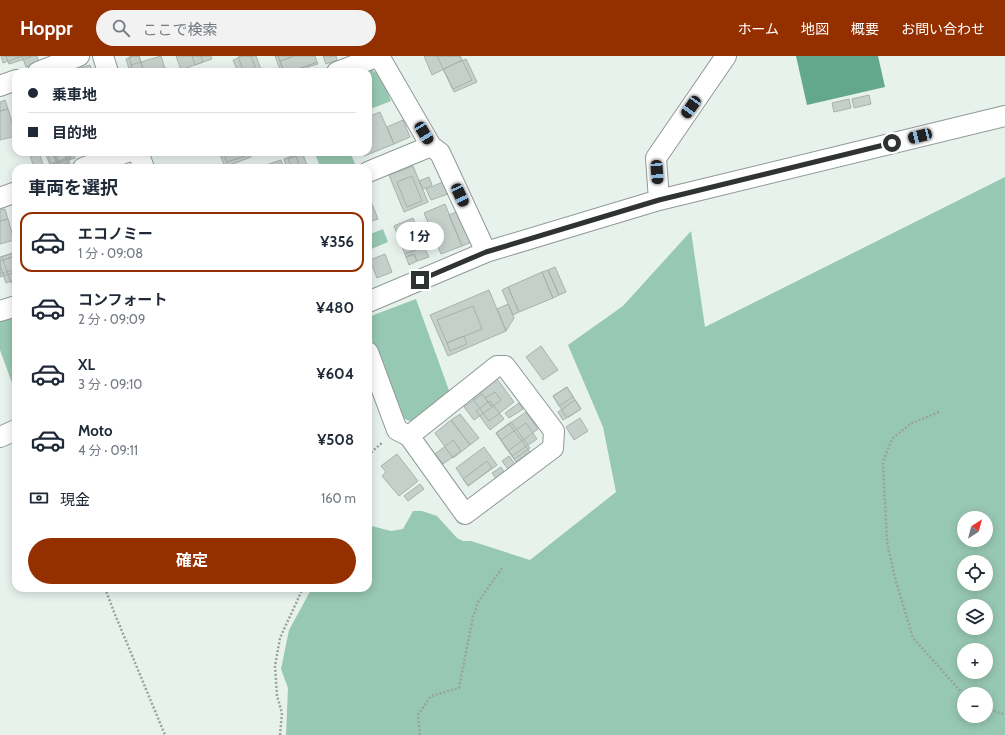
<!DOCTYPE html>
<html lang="ja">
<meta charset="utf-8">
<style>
body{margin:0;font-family:Cabin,"Noto Sans JP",sans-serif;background:#f2f2f3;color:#1f2937;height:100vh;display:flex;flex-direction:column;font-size:15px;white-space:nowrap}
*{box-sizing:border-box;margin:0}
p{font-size:13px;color:#747a83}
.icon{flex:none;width:22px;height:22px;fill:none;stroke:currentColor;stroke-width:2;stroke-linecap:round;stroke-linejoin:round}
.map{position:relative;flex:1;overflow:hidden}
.drawer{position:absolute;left:12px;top:108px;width:360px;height:428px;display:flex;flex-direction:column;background:#fff;border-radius:12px;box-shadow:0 2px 10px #0003}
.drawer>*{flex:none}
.banner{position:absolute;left:12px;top:12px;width:360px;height:88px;border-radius:12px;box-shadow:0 2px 10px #0003;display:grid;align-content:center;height:88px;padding:0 16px;background:#fff}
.needle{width:26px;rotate:36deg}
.fabs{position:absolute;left:957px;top:455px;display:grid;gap:8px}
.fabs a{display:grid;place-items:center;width:36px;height:36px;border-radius:50%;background:#fff;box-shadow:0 2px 10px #0003;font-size:20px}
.end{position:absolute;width:18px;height:18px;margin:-9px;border:5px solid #2f3331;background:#fff;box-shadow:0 0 0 2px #fff}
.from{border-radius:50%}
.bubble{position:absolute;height:28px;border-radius:14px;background:#fff;box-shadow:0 2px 10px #0003;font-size:13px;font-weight:700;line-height:28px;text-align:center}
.car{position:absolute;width:12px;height:24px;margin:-12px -6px;border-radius:5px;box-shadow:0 0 3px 1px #0007;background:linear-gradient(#222 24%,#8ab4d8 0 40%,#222 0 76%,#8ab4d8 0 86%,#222 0)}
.banner b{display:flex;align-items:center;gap:14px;height:38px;font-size:15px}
.banner b+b{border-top:1px solid #e0e1e3}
.banner i{width:10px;height:10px;background:#1f2937}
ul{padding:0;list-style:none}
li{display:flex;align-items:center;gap:12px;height:60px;margin:0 8px 6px;padding:0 8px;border:2px solid transparent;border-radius:12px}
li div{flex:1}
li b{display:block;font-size:15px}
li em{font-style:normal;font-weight:700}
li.selected{border-color:#942f00}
li>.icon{width:36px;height:36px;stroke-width:1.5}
h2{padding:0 16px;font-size:18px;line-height:48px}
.pay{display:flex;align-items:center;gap:10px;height:44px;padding:0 16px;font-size:15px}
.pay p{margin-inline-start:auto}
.button{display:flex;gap:8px;margin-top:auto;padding:8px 16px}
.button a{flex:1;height:46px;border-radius:24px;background:#942f00;color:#fff;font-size:16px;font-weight:700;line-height:46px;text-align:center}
header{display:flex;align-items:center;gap:24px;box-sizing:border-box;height:56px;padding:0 20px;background:#942f00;color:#fff}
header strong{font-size:19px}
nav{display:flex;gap:22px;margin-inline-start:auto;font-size:14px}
.search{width:280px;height:36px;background:#f2f2f3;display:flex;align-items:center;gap:10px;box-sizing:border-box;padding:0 14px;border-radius:22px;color:#747a83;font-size:15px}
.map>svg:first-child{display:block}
.green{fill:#97c8b3;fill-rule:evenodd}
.water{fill:#63a78c}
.building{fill:#c6d0cb;stroke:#a8b2ad}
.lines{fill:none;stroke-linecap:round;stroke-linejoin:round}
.minor-casing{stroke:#8f9995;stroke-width:22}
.path{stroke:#9aa29e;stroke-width:2.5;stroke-dasharray:2 2;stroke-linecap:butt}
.minor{stroke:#fff;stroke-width:20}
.route{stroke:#2f3331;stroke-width:5}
</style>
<header>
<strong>Hoppr</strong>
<div class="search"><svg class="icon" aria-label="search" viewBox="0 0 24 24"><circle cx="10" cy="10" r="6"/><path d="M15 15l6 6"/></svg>ここで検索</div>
<nav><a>ホーム</a><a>地図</a><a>概要</a><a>お問い合わせ</a></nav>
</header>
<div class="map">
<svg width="1005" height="679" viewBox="0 0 1005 679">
<rect width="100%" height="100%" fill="#e8f2ed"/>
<path class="green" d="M369,12L381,20L391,45L368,54V16H359Z
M314,96H350L355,108L346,112H321Z
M1005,121V679H286L288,632L281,613L289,574L312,532H368V469L391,475L403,473L413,455H422L437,460L457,482L463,485H471L530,504L616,436L603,371L568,289L623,250L691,175L705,271ZM964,462H986V484H964ZM964,506H986V528H964ZM964,550H986V572H964ZM964,594H986V616H964ZM964,638H986V660H964Z
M383,173L388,186L369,194L368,191V179Z
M416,243L451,340L417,368L400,361L368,273V265L371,260Z
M16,253V338L0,294V259Z"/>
<path class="water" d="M796,0H878L885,31L807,49Z"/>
<path class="building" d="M1,0H23L3,7Z
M6,0H30L31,1L9,8Z
M22,0H37L39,7L26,11Z
M134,0H139L144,16H130L126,3Z
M134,0H139L144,16H133L129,1Z
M161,0L166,16H133L131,9Z
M176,0H201L203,6L181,14Z
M192,0H211L212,3L195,9Z
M243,0H251L257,16H244L238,1Z
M243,0H256L262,16H238L233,4Z
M275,0H278L284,16H281Z
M278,0H294L280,5Z
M294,0H315L317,6L291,16H284L280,5Z
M323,0H336L337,4L326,8Z
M424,0H460L462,4L432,19Z
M437,0H460L472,24L453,33Z
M466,3L477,26L454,36L443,13Z
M317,6L318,8L308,11L309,14L303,16H302V15L299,16H291Z
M90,9L93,16H75L74,14Z
M869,39L871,48L854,52L852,43Z
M849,43L851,52L834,56L832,47Z
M5,44L8,53L0,55V46Z
M8,53L16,80L0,84V55Z
M380,56L394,88L364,100L362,96H368V81L372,79L368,70V61Z
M403,64L410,81L394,88L387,71Z
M29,96H39L44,112H34Z
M45,96H69L71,102L50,109Z
M47,96H70L72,100L51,108Z
M52,96H73L75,102L57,108Z
M58,96H66L70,107L59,111L54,97Z
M61,96H64L68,107L60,109L56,98Z
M219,96H249L251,101L225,111Z
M223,96H247L248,99L227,106Z
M302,96L308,112H287L284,103Z
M296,100L300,112H292L288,103Z
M281,104L284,112H267L266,109Z
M413,110L428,146L404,156L389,119Z
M412,120L422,145L407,151L397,126Z
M429,121L432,129L423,133L419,125Z
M443,126L448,138L431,144L426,133Z
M368,138L378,163L372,165L368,156Z
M445,148L462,190L441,198L424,157Z
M5,153L8,163L0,165V154Z
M461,154L474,185L462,190L449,159Z
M413,162L424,191L405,198L394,170Z
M8,163L14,184L0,188V165Z
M424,191L429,201L417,205L414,198L406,201L405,198Z
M16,196V226L11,227L2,201Z
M16,196V216L0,221V201Z
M385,198L392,216L377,222L370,204Z
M414,198L417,205L409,209L406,201Z
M12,201L16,212V223L6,227L0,209V205Z
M12,201L16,213L0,218V205Z
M555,211L566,236L559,239L548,214Z
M548,214L559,239L553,242L542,216Z
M542,216L553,242L519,256L508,231Z
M508,231L519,256L513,259L502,234Z
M489,234L506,275L448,300L430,259Z
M508,248L514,262L506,275L497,253Z
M473,250L482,273L447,287L437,264Z
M464,280L467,288L450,295L447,287Z
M541,290L558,314L543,324L526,301Z
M497,323L514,346L489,365L472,342Z
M567,331L573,341L559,350L553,340Z
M567,331L581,353L567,362L553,340Z
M495,336L501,344L492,351L485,342Z
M482,338L492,351L474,364L464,351Z
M575,344L581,353L563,364L558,356Z
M490,345L504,363L490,374L476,355Z
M519,347L523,353L509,362L505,357Z
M526,356L538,373L508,395L496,377Z
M460,358L479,382L470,389L451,364Z
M580,362L588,375L574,384L566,371Z
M451,364L470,389L453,402L435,377Z
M511,366L530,392L514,403L496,377Z
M526,367L537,383L512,400L501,384Z
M509,368L530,396L516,406L496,377Z
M453,384L461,395L443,408L435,398Z
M484,391L497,409L468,430L456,412Z
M397,398L418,425L399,440L382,420L386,416L381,410Z
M509,400L517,411L510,416L502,405Z
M487,405L492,412L468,430L463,423Z
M501,411L506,419L498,425L492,417Z
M420,428L424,433L408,445L404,440Z"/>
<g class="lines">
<g class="minor-casing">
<path id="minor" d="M103,0L108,16
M379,0L431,90L440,97L486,196
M38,16L79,0
M337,16L379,0
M0,30L16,24
M138,96L144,112
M83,112L127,96
M368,116L431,90
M0,142L16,136
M659,144L656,102L726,0
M368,246L486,196L659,144L1005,60
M0,255L16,250
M368,296L397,374L409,380L465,458L553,392L554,375L505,310H497L409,380
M0,381L16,374"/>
</g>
<path class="path" d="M939,356L910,368L892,383L883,406L887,486L895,522L913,582L964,639
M368,399L383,386
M105,532L114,556L165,679
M986,653L1001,657L1005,659
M280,679L282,657L277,640L275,610L280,582L303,532
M420,679L418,659L431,640L459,632L473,561L478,546L502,512"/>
<use href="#minor" class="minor"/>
</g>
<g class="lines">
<path class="route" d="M420,224L486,196L659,144L892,87"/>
</g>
</svg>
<div class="fabs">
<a><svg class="needle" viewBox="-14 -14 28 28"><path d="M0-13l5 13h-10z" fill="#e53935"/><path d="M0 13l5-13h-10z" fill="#747a83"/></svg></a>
<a><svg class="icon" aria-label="locate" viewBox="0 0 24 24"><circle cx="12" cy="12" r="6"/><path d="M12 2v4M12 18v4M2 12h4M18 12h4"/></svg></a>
<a><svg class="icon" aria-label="layers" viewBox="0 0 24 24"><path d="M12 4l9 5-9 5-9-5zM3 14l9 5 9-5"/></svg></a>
<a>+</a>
<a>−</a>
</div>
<i class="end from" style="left:892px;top:87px"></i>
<i class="end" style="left:420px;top:224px"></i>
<div class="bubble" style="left:396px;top:166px;width:48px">1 分</div>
<i class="car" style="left:691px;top:51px;rotate:215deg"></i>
<i class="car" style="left:424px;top:77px;rotate:149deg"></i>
<i class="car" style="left:920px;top:80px;rotate:256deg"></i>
<i class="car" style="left:657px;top:116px;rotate:176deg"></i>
<i class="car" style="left:460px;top:139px;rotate:155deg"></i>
<div class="banner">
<b><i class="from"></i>乗車地</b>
<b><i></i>目的地</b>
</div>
<section class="drawer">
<h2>車両を選択</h2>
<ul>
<li class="selected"><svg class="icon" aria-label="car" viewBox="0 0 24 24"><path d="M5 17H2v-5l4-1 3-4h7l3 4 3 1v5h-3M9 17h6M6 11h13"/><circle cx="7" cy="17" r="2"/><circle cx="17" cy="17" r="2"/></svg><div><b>エコノミー</b><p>1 分 · 09:08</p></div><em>¥356</em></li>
<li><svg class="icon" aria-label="car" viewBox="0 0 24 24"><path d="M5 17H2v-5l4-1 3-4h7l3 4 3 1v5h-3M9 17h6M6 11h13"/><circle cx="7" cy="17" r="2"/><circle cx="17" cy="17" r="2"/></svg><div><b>コンフォート</b><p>2 分 · 09:09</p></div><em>¥480</em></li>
<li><svg class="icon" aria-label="car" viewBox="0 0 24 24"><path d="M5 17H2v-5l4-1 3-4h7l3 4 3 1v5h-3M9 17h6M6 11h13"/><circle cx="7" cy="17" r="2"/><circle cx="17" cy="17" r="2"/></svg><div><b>XL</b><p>3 分 · 09:10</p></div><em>¥604</em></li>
<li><svg class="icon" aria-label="car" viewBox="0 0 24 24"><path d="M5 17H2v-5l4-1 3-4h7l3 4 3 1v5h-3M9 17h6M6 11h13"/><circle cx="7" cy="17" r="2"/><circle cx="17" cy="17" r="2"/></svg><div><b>Moto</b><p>4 分 · 09:11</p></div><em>¥508</em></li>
</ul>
<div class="pay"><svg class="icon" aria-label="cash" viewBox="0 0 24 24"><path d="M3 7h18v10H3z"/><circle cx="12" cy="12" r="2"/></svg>現金<p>160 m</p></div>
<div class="button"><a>確定</a></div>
</section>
</div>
